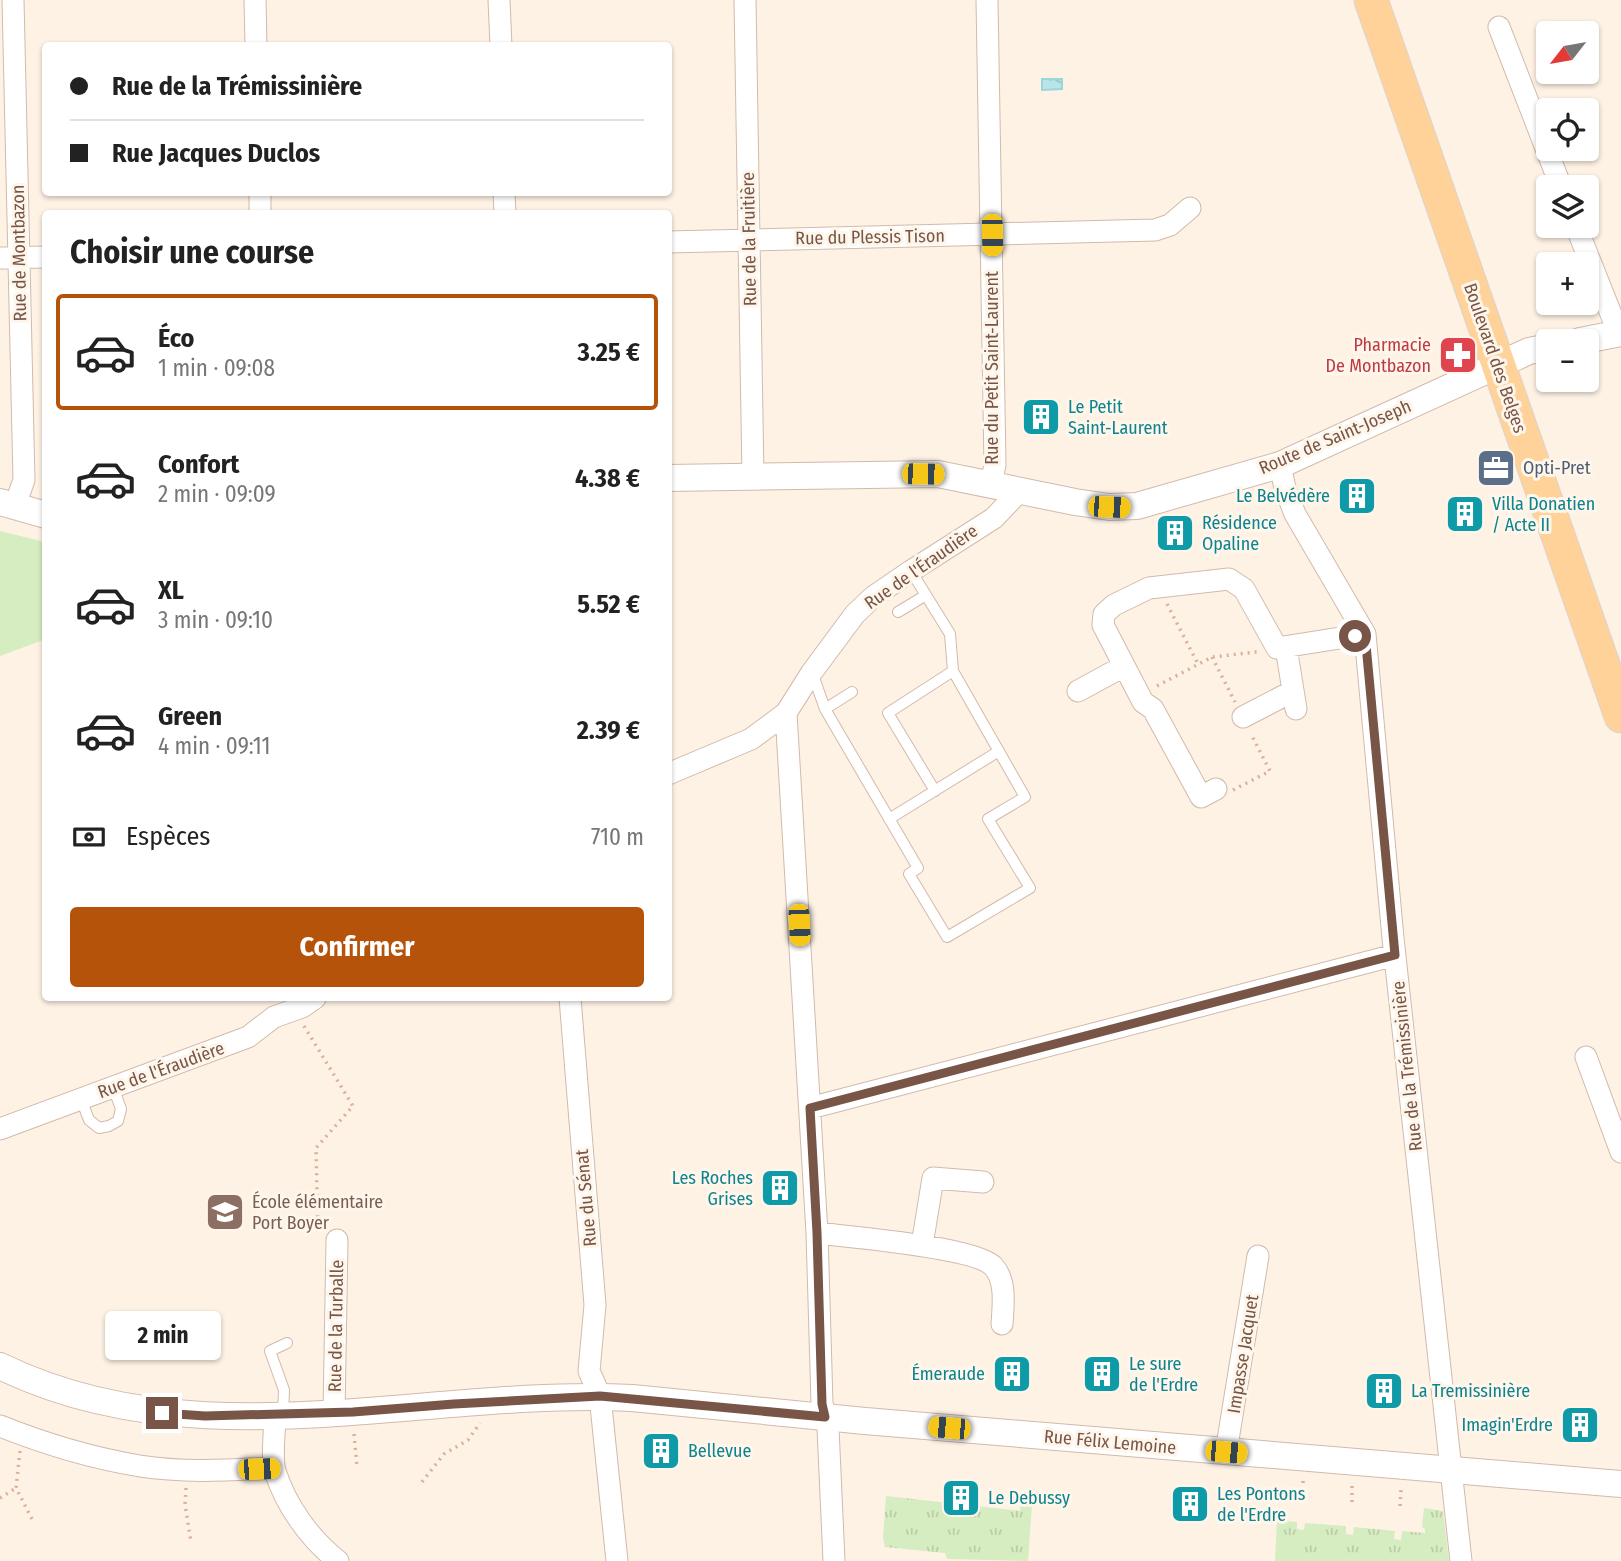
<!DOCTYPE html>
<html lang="fr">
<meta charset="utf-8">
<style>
body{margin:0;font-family:"Fira Sans Condensed",sans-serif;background:#f6f6f6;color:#222;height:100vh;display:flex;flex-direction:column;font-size:26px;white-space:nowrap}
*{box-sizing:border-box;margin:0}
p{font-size:23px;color:#767676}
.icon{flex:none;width:38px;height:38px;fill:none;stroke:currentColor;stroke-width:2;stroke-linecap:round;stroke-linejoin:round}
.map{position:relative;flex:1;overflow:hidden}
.drawer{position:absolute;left:42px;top:210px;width:630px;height:791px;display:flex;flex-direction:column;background:#fff;border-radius:7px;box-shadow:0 2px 5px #0004}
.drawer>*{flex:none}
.guide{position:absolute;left:42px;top:42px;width:630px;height:154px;border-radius:7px;box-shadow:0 2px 5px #0004;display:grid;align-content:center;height:154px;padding:0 28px;background:#fff}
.needle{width:46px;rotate:239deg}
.buttons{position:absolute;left:1536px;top:21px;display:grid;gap:14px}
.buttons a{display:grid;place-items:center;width:63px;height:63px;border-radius:7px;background:#fff;box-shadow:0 2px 5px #0004;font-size:35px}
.end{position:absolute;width:32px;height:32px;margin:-16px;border:9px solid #785547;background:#fff;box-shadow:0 0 0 4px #fff}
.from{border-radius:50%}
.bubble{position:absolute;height:49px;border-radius:7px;background:#fff;box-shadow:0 2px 5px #0004;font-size:23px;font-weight:700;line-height:49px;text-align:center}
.car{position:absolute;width:21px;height:42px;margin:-21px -10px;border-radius:9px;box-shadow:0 0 5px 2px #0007;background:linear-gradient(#f5c518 24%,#345 0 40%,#f5c518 0 76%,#345 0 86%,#f5c518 0)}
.guide b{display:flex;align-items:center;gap:24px;height:66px;font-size:26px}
.guide b+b{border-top:2px solid #e0e0e0}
.guide i{width:18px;height:18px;background:#222}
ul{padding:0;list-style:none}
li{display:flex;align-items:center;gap:21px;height:116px;margin:0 14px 10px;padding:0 14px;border:4px solid transparent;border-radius:7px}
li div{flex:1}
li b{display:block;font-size:26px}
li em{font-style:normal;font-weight:700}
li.selected{border-color:#b45309}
li>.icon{width:63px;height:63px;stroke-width:1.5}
h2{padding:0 28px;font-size:32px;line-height:84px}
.pay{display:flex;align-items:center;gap:18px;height:77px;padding:0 28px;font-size:26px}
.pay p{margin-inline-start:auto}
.primary-button{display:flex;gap:14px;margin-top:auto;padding:14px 28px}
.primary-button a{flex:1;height:80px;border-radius:7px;background:#b45309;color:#fff;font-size:28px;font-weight:700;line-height:80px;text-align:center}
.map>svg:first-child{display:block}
.grass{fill:url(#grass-tufts)}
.pitch{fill:#d6ecc1}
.water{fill:url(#water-ripples);stroke:#9cd6db;stroke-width:2}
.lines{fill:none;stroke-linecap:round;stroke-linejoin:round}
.service-casing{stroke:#d2baab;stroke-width:12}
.minor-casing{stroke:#d2baab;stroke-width:23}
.tertiary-casing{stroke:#d2baab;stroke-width:28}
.primary-casing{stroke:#dcd3cf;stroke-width:35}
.path{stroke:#dab09c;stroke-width:3.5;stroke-dasharray:2 5;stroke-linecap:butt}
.service{stroke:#fff;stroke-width:10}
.minor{stroke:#fff;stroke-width:21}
.tertiary{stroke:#fff;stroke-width:26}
.primary{stroke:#ffd299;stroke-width:33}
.route{stroke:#785547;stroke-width:9}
.labels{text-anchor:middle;stroke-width:6;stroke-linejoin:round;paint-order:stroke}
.street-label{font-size:18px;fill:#785547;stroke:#fff6eb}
.health-label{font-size:18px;fill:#be3a42;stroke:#fff6eb;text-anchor:end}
.culture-label{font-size:18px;fill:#0d838f;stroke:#fff6eb;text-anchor:start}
.service-label{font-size:18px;fill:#4e5e75;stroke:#fff6eb;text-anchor:start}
.education-label{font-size:18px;fill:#785e54;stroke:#fff6eb;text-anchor:start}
</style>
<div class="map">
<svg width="1621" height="1561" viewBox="0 0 1621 1561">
<defs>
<pattern id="grass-tufts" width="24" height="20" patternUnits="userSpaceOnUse" patternTransform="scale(1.75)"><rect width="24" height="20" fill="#d6ecc1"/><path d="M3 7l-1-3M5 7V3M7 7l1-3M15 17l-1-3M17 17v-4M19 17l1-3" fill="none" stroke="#bbcca7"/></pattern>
<pattern id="water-ripples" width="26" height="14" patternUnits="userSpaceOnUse" patternTransform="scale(1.75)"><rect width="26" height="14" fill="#b7e5e9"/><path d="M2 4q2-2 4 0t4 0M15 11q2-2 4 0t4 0" fill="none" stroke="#9abcbf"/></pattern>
</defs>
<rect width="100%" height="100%" fill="#fef2e4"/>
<path class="grass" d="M886,1496L1020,1511L1021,1501L1032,1504L1028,1561L947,1559L945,1553L885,1547L883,1538Z
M1424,1508L1443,1511L1449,1561H1275L1277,1520L1297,1522V1529L1304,1530L1305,1523L1346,1526V1534L1353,1535L1354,1527L1395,1531L1394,1539L1401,1540L1402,1531L1425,1533V1529L1422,1527Z"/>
<path class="pitch" d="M0,531L45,542L46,639L0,656Z"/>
<path class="water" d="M1042,79H1062V89L1042,90Z"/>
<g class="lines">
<g class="service-casing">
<path id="service" d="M898,612L926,595
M812,672L825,709L918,868L909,874L947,937L1030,888L988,819L1025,797L953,671L950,634L911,571
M825,709L852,692
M935,791L888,713L953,671
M889,819L999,751
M81,1099L89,1120L99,1128L109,1126L118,1121L121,1109L113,1087
M283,1414L284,1390L270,1351L287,1343"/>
</g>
<g class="minor-casing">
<path id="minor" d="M13,0L24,480L15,505
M255,0L256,46
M499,0L501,46
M745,0L753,477
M987,0L995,465L991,483
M1499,27L1561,187
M260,192V214
M504,192L505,214
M1576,226L1619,334
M668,242L1155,230L1170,225L1190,208
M0,258L46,257
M1280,465L1285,488L1295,514L1365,634L1393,938L1461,1561
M1286,647L1296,709
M1078,691L1124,666
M786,713L817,1233L822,1403L828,1428L834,1561
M1243,717L1293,691
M668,774L751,739L786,713L812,672L855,614L873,597L911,571L994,518L1012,499L1016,489
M1216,789L1201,797L1153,709L1143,702L1103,625L1104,614L1114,605L1149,588L1229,579L1244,589L1277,648L1365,634
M570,998L595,1305L589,1371L600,1396L617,1561
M1586,1057L1621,1152
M810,1108L1395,955
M0,1129L248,1037L274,1017L302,1007L315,998
M817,1233C849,1237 974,1247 993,1266C1007,1281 1003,1306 1002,1324
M922,1245L933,1178L983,1182
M334,1413L337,1240
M275,1415C275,1431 271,1457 275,1471C286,1506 310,1539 338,1561
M0,1426C45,1444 91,1458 140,1466C184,1473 230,1470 274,1468
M1226,1452L1258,1256"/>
</g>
<g class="tertiary-casing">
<path id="tertiary" d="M1580,341L1621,333
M668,478L938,474L1075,502L1109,507L1137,506L1280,465L1529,351L1549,347
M0,502L46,515
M0,1366C198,1463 422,1388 632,1398L865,1421L1621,1484"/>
</g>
<g class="primary-casing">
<path id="primary" d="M1371,0L1621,716"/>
</g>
<path class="path" d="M1167,604L1198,664
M1212,657L1235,702
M1157,686L1212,657L1257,652
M1233,790L1270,771L1251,734
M304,1026L353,1106L316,1148L318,1233
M354,1434L357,1467
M20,1451L16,1488L34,1523
M422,1482L444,1454L468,1440L480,1423
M186,1488L185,1504L191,1542
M1303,1497V1480
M0,1498L16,1488
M1352,1502V1485
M1400,1506L1401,1490"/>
<use href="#service" class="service"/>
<use href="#minor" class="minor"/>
<use href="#tertiary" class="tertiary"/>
<use href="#primary" class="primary"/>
</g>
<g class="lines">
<path class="route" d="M162,1413L205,1416L353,1412L454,1404L600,1396L825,1417L822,1404L817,1233L810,1108L1395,955L1365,634L1355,636"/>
</g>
<defs>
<g id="pharmacy-square" transform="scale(2.0125)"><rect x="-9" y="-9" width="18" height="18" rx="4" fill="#e0444e" stroke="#fff6eb"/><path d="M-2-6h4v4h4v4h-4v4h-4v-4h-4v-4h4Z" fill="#fff"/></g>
<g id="building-square" transform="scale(2.0125)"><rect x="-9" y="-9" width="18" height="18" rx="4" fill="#0f9aa8" stroke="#fff6eb"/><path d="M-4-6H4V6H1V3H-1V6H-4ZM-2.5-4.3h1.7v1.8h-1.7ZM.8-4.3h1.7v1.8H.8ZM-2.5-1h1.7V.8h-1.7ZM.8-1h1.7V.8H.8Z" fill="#fff"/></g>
<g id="office-square" transform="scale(2.0125)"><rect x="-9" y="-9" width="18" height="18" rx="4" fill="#5c6f8a" stroke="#fff6eb"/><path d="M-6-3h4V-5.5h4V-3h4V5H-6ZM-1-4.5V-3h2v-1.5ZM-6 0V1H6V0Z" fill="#fff"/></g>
<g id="school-square" transform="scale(2.0125)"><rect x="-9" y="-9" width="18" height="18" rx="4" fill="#8d6e63" stroke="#fff6eb"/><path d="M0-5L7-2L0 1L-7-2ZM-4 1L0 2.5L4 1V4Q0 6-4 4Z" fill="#fff"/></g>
</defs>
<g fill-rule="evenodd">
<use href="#pharmacy-square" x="1458" y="355"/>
<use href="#building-square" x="1041" y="417"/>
<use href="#office-square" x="1496" y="468"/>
<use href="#building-square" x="1357" y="496"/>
<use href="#building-square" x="1465" y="514"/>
<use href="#building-square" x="1175" y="533"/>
<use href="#building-square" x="780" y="1188"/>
<use href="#school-square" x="225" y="1212"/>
<use href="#building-square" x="1012" y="1374"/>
<use href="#building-square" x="1102" y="1374"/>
<use href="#building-square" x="1384" y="1391"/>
<use href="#building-square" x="1580" y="1425"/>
<use href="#building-square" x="661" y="1451"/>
<use href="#building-square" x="961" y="1498"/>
<use href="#building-square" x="1190" y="1504"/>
</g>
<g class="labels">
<g class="street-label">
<text transform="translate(870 237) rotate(-1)" y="6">Rue du Plessis Tison</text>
<text transform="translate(749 239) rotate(-91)" y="6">Rue de la Fruitière</text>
<text transform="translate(19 253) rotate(-91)" y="6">Rue de Montbazon</text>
<text transform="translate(1495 358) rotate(71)" y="6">Boulevard des Belges</text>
<text transform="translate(992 368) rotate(-90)" y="6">Rue du Petit Saint-Laurent</text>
<text transform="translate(1335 437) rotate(-23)" y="6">Route de Saint-Joseph</text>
<text transform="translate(921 567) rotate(-35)" y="6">Rue de l'Éraudière</text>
<text transform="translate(1407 1066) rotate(-96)" y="6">Rue de la Trémissinière</text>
<text transform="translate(161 1070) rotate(-20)" y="6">Rue de l'Éraudière</text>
<text transform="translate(586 1198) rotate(-95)" y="6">Rue du Sénat</text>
<text transform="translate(336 1326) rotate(-89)" y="6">Rue de la Turballe</text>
<text transform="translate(1243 1354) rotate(-81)" y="6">Impasse Jacquet</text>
<text transform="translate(1110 1442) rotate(5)" y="6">Rue Félix Lemoine</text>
</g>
<g class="health-label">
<text x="1431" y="351">Pharmacie<tspan x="1431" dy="21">De Montbazon</tspan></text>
</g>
<g class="culture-label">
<text x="1068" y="413">Le Petit<tspan x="1068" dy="21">Saint-Laurent</tspan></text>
<text x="1330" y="502" text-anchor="end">Le Belvédère</text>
<text x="1492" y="510">Villa Donatien<tspan x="1492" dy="21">/ Acte II</tspan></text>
<text x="1202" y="529">Résidence<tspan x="1202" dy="21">Opaline</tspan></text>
<text x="753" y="1184" text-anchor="end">Les Roches<tspan x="753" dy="21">Grises</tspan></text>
<text x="1129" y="1370">Le sure<tspan x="1129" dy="21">de l'Erdre</tspan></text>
<text x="985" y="1380" text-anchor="end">Émeraude</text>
<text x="1411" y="1397">La Tremissinière</text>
<text x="1553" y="1431" text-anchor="end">Imagin'Erdre</text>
<text x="688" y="1457">Bellevue</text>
<text x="1217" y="1500">Les Pontons<tspan x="1217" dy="21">de l'Erdre</tspan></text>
<text x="988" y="1504">Le Debussy</text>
</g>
<g class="service-label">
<text x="1523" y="474">Opti-Pret</text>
</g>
<g class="education-label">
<text x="252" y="1208">École élémentaire<tspan x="252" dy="21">Port Boyer</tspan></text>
</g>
</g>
</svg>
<div class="buttons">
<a><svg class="needle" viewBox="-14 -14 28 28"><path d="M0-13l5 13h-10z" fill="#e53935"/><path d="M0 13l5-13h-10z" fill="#767676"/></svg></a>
<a><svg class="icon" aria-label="locate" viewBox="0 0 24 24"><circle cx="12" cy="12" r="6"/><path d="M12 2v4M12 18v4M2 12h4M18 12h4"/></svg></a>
<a><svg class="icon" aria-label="layers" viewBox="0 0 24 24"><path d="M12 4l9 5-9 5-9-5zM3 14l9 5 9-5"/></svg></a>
<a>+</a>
<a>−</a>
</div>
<i class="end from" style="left:1355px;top:636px"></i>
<i class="end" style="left:162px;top:1413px"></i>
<div class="bubble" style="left:105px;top:1311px;width:116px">2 min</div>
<i class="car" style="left:992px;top:235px;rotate:179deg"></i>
<i class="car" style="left:923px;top:474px;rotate:91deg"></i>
<i class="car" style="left:1109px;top:507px;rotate:92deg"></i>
<i class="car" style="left:799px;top:925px;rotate:177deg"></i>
<i class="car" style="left:949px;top:1428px;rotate:275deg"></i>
<i class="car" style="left:1226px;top:1452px;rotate:95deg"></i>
<i class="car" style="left:259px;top:1469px;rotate:88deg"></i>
<div class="guide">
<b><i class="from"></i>Rue de la Trémissinière</b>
<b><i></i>Rue Jacques Duclos</b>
</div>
<section class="drawer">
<h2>Choisir une course</h2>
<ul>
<li class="selected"><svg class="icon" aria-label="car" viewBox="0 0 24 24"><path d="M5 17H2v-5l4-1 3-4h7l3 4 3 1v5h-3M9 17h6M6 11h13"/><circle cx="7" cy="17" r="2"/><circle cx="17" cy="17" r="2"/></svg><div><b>Éco</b><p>1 min · 09:08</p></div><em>3.25 €</em></li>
<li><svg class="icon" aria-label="car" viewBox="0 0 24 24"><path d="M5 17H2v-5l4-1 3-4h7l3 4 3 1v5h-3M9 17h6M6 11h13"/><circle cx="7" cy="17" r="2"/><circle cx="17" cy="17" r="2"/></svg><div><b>Confort</b><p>2 min · 09:09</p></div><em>4.38 €</em></li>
<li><svg class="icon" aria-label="car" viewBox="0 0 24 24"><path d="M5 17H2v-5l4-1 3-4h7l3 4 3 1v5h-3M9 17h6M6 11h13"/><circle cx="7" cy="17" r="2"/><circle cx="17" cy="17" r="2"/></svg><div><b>XL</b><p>3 min · 09:10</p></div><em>5.52 €</em></li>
<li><svg class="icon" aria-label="car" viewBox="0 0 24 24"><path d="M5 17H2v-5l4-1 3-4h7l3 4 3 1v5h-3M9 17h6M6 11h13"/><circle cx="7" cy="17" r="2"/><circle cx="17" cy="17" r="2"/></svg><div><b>Green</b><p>4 min · 09:11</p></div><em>2.39 €</em></li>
</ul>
<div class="pay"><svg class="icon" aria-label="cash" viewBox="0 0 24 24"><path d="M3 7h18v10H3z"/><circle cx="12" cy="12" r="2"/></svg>Espèces<p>710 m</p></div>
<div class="primary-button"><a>Confirmer</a></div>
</section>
</div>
